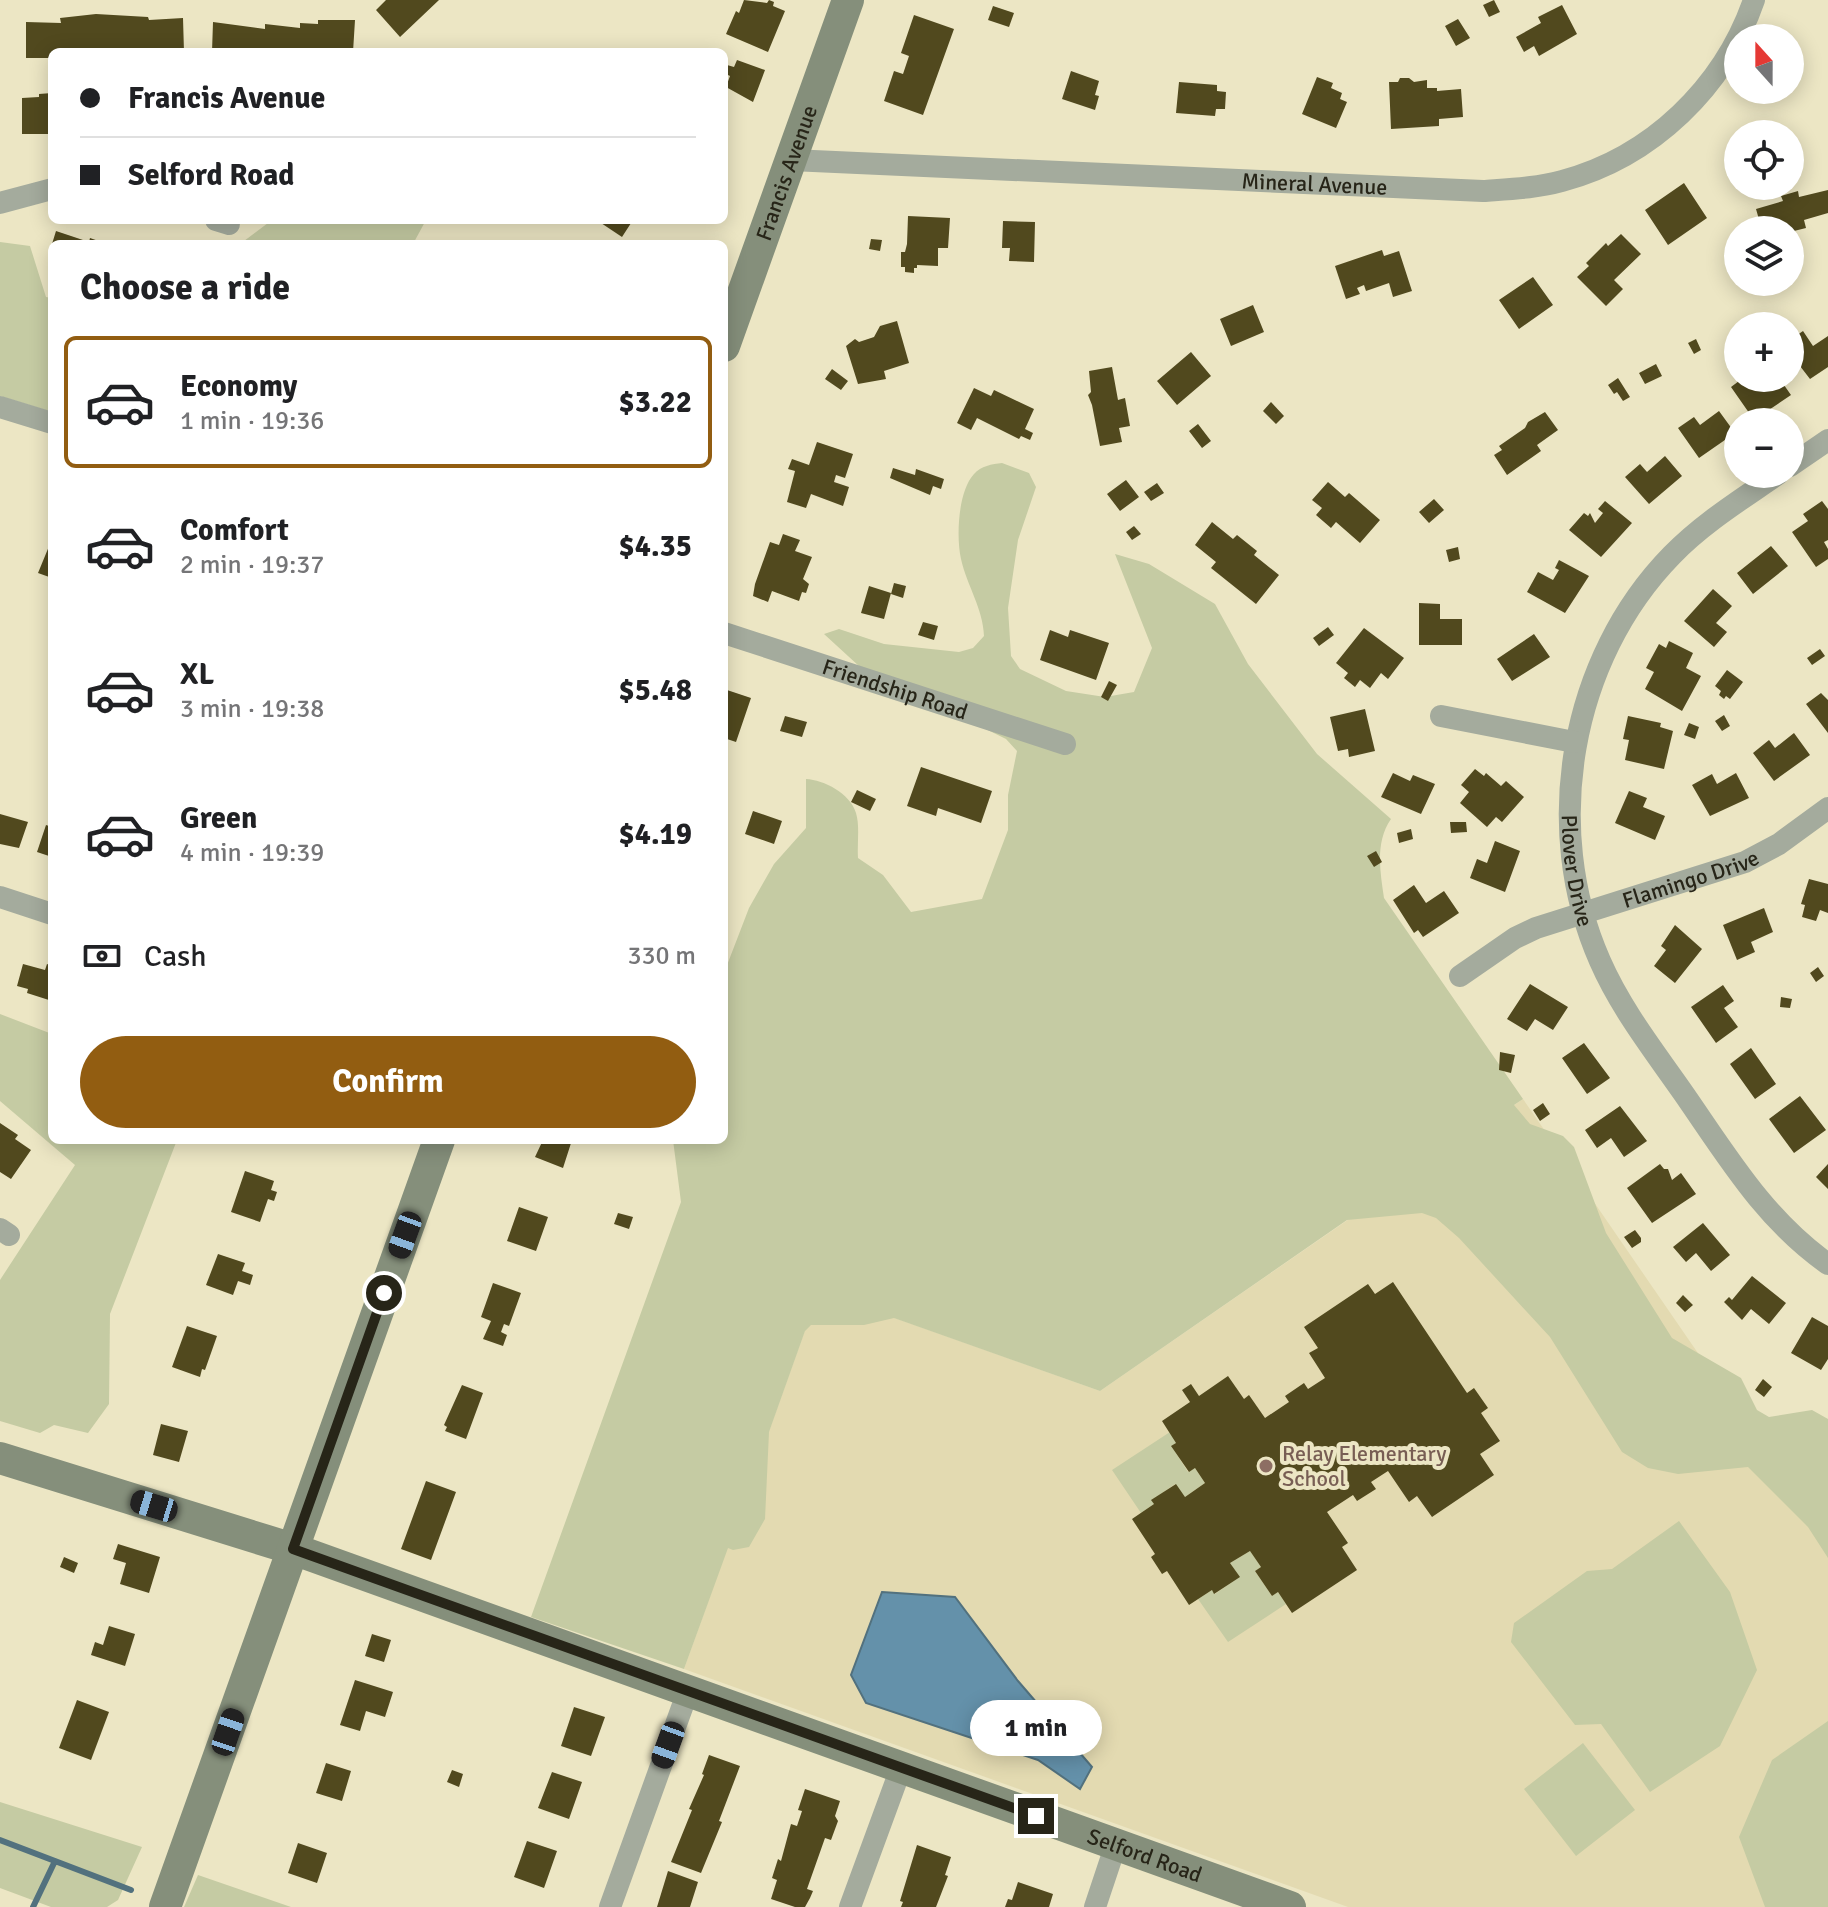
<!DOCTYPE html>
<meta charset="utf-8">
<style>
body{margin:0;font-family:Signika,sans-serif;background:#f2f2f2;color:#202124;height:100vh;display:flex;flex-direction:column;font-size:30px;white-space:nowrap}
*{box-sizing:border-box;margin:0}
p{font-size:26px;color:#757577}
.icon{flex:none;width:44px;height:44px;fill:none;stroke:currentColor;stroke-width:2;stroke-linecap:round;stroke-linejoin:round}
.map{position:relative;flex:1;overflow:hidden}
.side{position:absolute;left:48px;top:240px;width:680px;height:904px;display:flex;flex-direction:column;background:#fff;border-radius:12px;box-shadow:0 4px 20px #0003}
.side>*{flex:none}
.top-card{position:absolute;left:48px;top:48px;width:680px;height:176px;border-radius:12px;box-shadow:0 4px 20px #0003;display:grid;align-content:center;height:176px;padding:0 32px;background:#fff}
.needle{width:52px;rotate:339deg}
.buttons{position:absolute;left:1724px;top:24px;display:grid;gap:16px}
.buttons a{display:grid;place-items:center;width:80px;height:80px;border-radius:50%;background:#fff;box-shadow:0 4px 20px #0003;font-size:40px}
.end{position:absolute;width:36px;height:36px;margin:-18px;border:10px solid #272518;background:#fff;box-shadow:0 0 0 4px #fff}
.from{border-radius:50%}
.bubble{position:absolute;height:56px;border-radius:28px;background:#fff;box-shadow:0 4px 20px #0003;font-size:26px;font-weight:700;line-height:56px;text-align:center}
.car{position:absolute;width:24px;height:48px;margin:-24px -12px;border-radius:10px;box-shadow:0 0 6px 2px #0007;background:linear-gradient(#222 24%,#8ab4d8 0 40%,#222 0 76%,#8ab4d8 0 86%,#222 0)}
.top-card b{display:flex;align-items:center;gap:28px;height:76px;font-size:30px}
.top-card b+b{border-top:2px solid #e0e0e0}
.top-card i{width:20px;height:20px;background:#202124}
ul{padding:0;list-style:none}
li{display:flex;align-items:center;gap:24px;height:132px;margin:0 16px 12px;padding:0 16px;border:4px solid transparent;border-radius:12px}
li div{flex:1}
li b{display:block;font-size:30px}
li em{font-style:normal;font-weight:700}
li.selected{border-color:#925d11}
li>.icon{width:72px;height:72px;stroke-width:1.5}
h2{padding:0 32px;font-size:36px;line-height:96px}
.pay{display:flex;align-items:center;gap:20px;height:88px;padding:0 32px;font-size:30px}
.pay p{margin-inline-start:auto}
.action{display:flex;gap:16px;margin-top:auto;padding:16px 32px}
.action a{flex:1;height:92px;border-radius:48px;background:#925d11;color:#fff;font-size:32px;font-weight:700;line-height:92px;text-align:center}
.map>svg:first-child{display:block}
.built{fill:#e3dab1}
.green{fill:#c5cba3}
.water{fill:#6491aa;stroke:#52717e;stroke-width:2}
.lines{fill:none;stroke-linecap:round;stroke-linejoin:round}
.stream{stroke:#52717e;stroke-width:6}
.building{fill:#51491e}
.street{stroke:#a4ab9d;stroke-width:22}
.secondary{stroke:#858f7b;stroke-width:32}
.route{stroke:#272518;stroke-width:10}
.education-dot{fill:#8d6e63;stroke:#ece6c4;stroke-width:3}
.labels{text-anchor:middle;stroke-width:8;stroke-linejoin:round;paint-order:stroke}
.street-label{font-size:22px;fill:#272518;stroke:#ece6c4}
.education-label{font-size:22px;fill:#785e54;stroke:#ece6c4;text-anchor:start}
</style>
<div class="map">
<svg width="1828" height="1907" viewBox="0 0 1828 1907">
<rect width="100%" height="100%" fill="#ece6c4"/>
<path class="built" d="M1523,1099L1828,1542V1907H1348L684,1669L819,1291L1100,1391Z"/>
<path class="green" d="M272,220H426L413,244H240Z
M0,242L30,246L46,297L52,298V412L0,396Z
M1002,463L1029,473L1036,487L1018,540L1008,608L1011,656L1020,669L1066,691L1105,697L1134,692L1152,648L1115,554L1149,564L1215,604L1248,664L1317,754L1391,819C1375,842 1380,871 1384,898L1523,1099L1514,1105L1530,1124L1563,1136L1574,1147L1606,1233L1672,1338L1741,1378L1757,1410L1769,1417L1812,1410L1828,1419V1558L1808,1527L1748,1467L1678,1474L1648,1468L1622,1452L1550,1337L1459,1238L1436,1218L1422,1213L1347,1220L1100,1391L894,1318L864,1325H811L805,1331L769,1432L765,1519L749,1547L733,1550L728,1548L684,1669L531,1617L681,1202L673,1140H724V973L749,908L774,864L806,828V779C824,780 850,793 856,813C860,826 857,844 858,858L883,875L911,912L982,899L1008,830V795L1017,751L1006,739L860,667L824,634L839,629L884,644L959,652L973,648L984,636C983,608 967,586 961,559C956,537 958,491 974,474C981,466 992,464 1002,463Z
M0,1014L52,1034V1140H177L110,1314L109,1404L88,1433L54,1425L40,1433L0,1421V1280L75,1165L0,1101Z
M1170,1432L1176,1443L1172,1447L1188,1472L1195,1468L1205,1483L1185,1497L1175,1484L1152,1500L1154,1504L1141,1513L1112,1470Z
M1679,1521L1730,1592L1757,1670L1720,1746L1650,1792L1601,1724L1575,1725L1511,1642L1514,1623L1587,1571L1612,1569Z
M1250,1551L1261,1567L1255,1571L1272,1596L1278,1592L1286,1604L1228,1642L1198,1599L1212,1590L1215,1594L1239,1577L1230,1563Z
M1828,1721V1907H1765L1739,1837L1772,1760Z
M1583,1743L1635,1810L1576,1856L1524,1789Z
M0,1802L142,1847L118,1900L107,1907H51L0,1888Z
M198,1875L291,1907H184Z"/>
<path class="water" d="M882,1592L955,1597L1018,1681L1092,1767L1080,1789L1038,1760L866,1703L851,1675Z"/>
<g class="lines">
<path class="stream" d="M0,1840L131,1890
M33,1907L55,1861"/>
</g>
<path class="building" d="M386,0H439L400,37L376,10Z
M744,0L767,3L769,0L774,2L773,6L785,11L768,52L726,34L736,11L739,13Z
M1494,0L1500,12L1489,17L1483,5Z
M1562,5L1577,34L1539,56L1534,46L1524,52L1516,37L1541,23L1538,17Z
M993,6L1014,13L1009,27L988,20Z
M96,14L148,17L149,20L183,18L184,52L96,50V52H52V58H26V22L61,23L60,18Z
M914,15L954,29L923,115L884,101L894,71L903,74L909,56L901,53Z
M1458,19L1470,38L1456,46L1445,26Z
M318,20H355L353,52H212L213,22L265,29V24L300,28V23L318,24Z
M737,60L765,70L753,102L726,87L730,76L724,73L727,65L734,67Z
M1071,71L1099,81L1095,95L1099,96L1095,110L1062,99Z
M1317,77L1333,83L1331,88L1342,93L1340,99L1347,102L1336,128L1302,114Z
M1400,78H1409L1414,82L1427,80V88H1437V91L1461,89L1463,117L1439,119V126L1391,129L1389,82H1398Z
M1179,82L1217,85V91L1226,92L1225,109H1216L1215,116L1176,113Z
M52,93V134H22V98L39,97V94Z
M1684,183L1707,218L1668,245L1645,210Z
M1828,190V213L1804,220L1806,228L1790,232V230H1762L1756,209L1783,201L1781,196L1798,191L1799,197Z
M908,216L950,218L948,248H938V266L917,265V268H914V273L905,272V267H901V252H905L907,244Z
M591,220H633L622,237L598,221L597,224Z
M1003,221L1035,222L1034,262L1009,261L1010,248H1002Z
M56,231L89,242L90,238L107,244H52Z
M1621,234L1641,254L1614,280L1623,289L1606,306L1577,277L1589,266L1586,263L1606,243L1608,246Z
M871,239L882,240L880,251L869,249Z
M1382,250L1384,256L1399,251L1412,291L1393,297L1389,283L1366,291L1364,285L1357,288L1360,294L1346,299L1335,266Z
M1533,277L1553,305L1519,329L1499,300Z
M1253,305L1264,332L1231,346L1220,319Z
M897,321L909,363L884,371L886,379L858,384L846,346L855,339L859,342L874,337L880,326Z
M1803,331L1813,346L1828,336V367L1810,379L1790,353V340Z
M1696,339L1701,350L1694,354L1688,343Z
M1191,352L1211,376L1177,405L1157,381Z
M1656,364L1662,376L1645,384L1639,373Z
M1112,367L1118,400L1125,398L1130,426L1119,428L1122,442L1100,446L1092,405L1088,395L1091,392L1089,371Z
M832,369L848,381L841,390L825,379Z
M1618,378L1630,397L1623,401L1617,392L1614,394L1608,385Z
M1743,378H1779L1791,395L1754,420L1731,387Z
M974,388L991,396L994,390L1034,409L1025,429L1033,433L1030,440L1021,436L1019,439L977,418L971,430L957,423Z
M1271,402L1284,416L1276,424L1263,411Z
M1719,411L1735,433L1699,458L1678,428L1694,417L1700,425Z
M1545,412L1558,430L1537,445L1541,451L1507,475L1494,455L1502,450L1499,446L1525,428L1528,422Z
M1198,424L1211,441L1202,448L1189,431Z
M817,442L853,454L845,478L836,475L834,482L849,487L843,506L811,494L806,508L787,502L795,471L788,469L792,459L809,465Z
M1665,456L1682,476L1649,504L1625,477L1640,464L1647,472Z
M893,468L915,475L916,469L944,479L941,489L933,486L930,495L890,478Z
M1126,480L1139,497L1120,511L1107,494Z
M1328,482L1345,497L1349,493L1380,520L1360,543L1336,522L1331,528L1316,515L1322,508L1312,500Z
M1157,483L1164,493L1151,501L1144,492Z
M1434,499L1444,510L1429,523L1419,512Z
M1605,501L1632,523L1601,557L1569,530L1584,513L1588,516L1590,513L1595,523L1603,513L1598,509Z
M1822,501L1828,509V540L1824,542L1828,549V559L1816,567L1792,532L1808,521L1803,514Z
M1212,522L1233,539L1237,535L1257,551L1254,555L1279,575L1256,604L1211,568L1216,562L1195,545Z
M1134,526L1141,534L1132,540L1126,532Z
M783,534L800,540L795,551L812,557L803,579L809,584L806,593L802,592L799,601L772,591L768,602L753,596L755,584L770,542L779,545Z
M52,539V578L38,573Z
M1771,546L1788,566L1753,594L1737,573Z
M1458,547L1460,559L1449,562L1446,550Z
M1559,560L1589,576L1565,613L1527,592L1538,572L1553,580L1559,570L1555,568Z
M894,583L906,586L903,598L891,594Z
M869,586L891,593L884,619L861,613Z
M1713,589L1732,606L1716,623L1727,632L1714,647L1684,621Z
M1419,603L1440,604V619H1462V645H1419Z
M923,622L938,626L934,640L918,635Z
M1328,627L1334,635L1319,646L1313,638Z
M1364,628L1404,658L1388,679L1381,673L1370,688L1360,680L1355,687L1344,678L1348,673L1336,663Z
M1050,630L1068,637L1070,630L1109,643L1096,680L1040,660Z
M1534,634L1550,657L1512,681L1497,659Z
M1669,641L1693,653L1686,668L1701,676L1682,711L1645,689L1654,672L1646,668L1659,644L1666,648Z
M1820,649L1825,656L1812,665L1807,658Z
M1727,670L1743,682L1730,699L1726,696L1724,699L1719,695L1721,691L1715,686Z
M1109,681L1117,685L1108,701L1101,697Z
M724,689L751,698L736,742L724,738Z
M1821,693L1828,700V733L1806,704Z
M1365,709L1375,751L1349,757L1348,749L1338,751L1330,717Z
M1724,715L1730,726L1722,731L1715,721Z
M785,716L807,722L802,737L780,731Z
M1628,716L1661,723L1660,727L1673,731L1664,769L1625,760L1629,740L1623,739Z
M1689,723L1699,727L1695,739L1684,735Z
M1794,733L1810,755L1774,781L1753,753L1769,740L1775,748Z
M921,767L992,791L981,823L938,808L936,816L907,806Z
M1475,769L1484,776L1486,773L1501,786L1506,781L1524,797L1502,822L1496,817L1487,827L1460,803L1469,792L1461,785Z
M1393,773L1410,781L1413,775L1435,784L1421,814L1381,797Z
M1736,773L1749,798L1710,816L1692,785L1712,774L1717,784Z
M857,790L876,799L870,811L851,802Z
M1629,791L1647,798L1643,807L1665,816L1655,840L1615,823Z
M753,811L782,821L774,844L745,834Z
M0,814L28,822L19,848L0,844Z
M1450,822H1466L1467,832L1451,833Z
M46,825L52,827V857L37,852Z
M1411,829L1413,839L1399,843L1397,833Z
M1495,841L1520,851L1505,892L1470,878L1477,859L1487,863Z
M1376,851L1382,862L1374,867L1367,856Z
M1809,879L1828,884V913L1820,910L1816,921L1802,917L1805,905L1801,904Z
M1414,885L1426,903L1444,891L1459,913L1423,937L1418,930L1414,933L1393,900Z
M1764,908L1773,932L1751,942L1755,952L1737,960L1723,925Z
M1675,925L1702,949L1675,983L1654,966L1666,950L1661,946Z
M23,964L45,970L47,964L52,966V1001L27,993L28,989L17,986Z
M1818,967L1824,976L1816,982L1810,973Z
M1530,984L1568,1007L1553,1030L1535,1019L1527,1031L1507,1019Z
M1723,985L1734,1001L1724,1008L1738,1027L1716,1043L1691,1007Z
M1781,997L1792,999L1790,1008L1780,1007Z
M1584,1043L1610,1078L1587,1094L1562,1058Z
M1751,1048L1776,1084L1755,1099L1730,1064Z
M1500,1052L1515,1055L1511,1073L1499,1070Z
M1800,1096L1826,1130L1794,1153L1769,1119Z
M1543,1103L1550,1114L1540,1121L1533,1110Z
M1620,1106L1647,1141L1624,1157L1611,1138L1597,1148L1585,1130Z
M0,1123L18,1135L15,1139L31,1150L11,1179L0,1172Z
M543,1140H572L563,1168L535,1157Z
M1660,1164L1664,1169H1668L1672,1180L1681,1173L1696,1194L1652,1223L1627,1188Z
M1828,1164V1189L1816,1177Z
M245,1171L274,1181L271,1190L277,1192L274,1201L268,1199L260,1222L231,1212Z
M519,1207L548,1217L536,1251L507,1241Z
M618,1213L633,1217L629,1229L614,1224Z
M1703,1223L1730,1255L1711,1271L1696,1253L1686,1262L1673,1247Z
M1635,1230L1641,1238V1242L1632,1248L1624,1237Z
M218,1254L245,1263L242,1271L253,1275L250,1285L238,1281L233,1295L206,1285Z
M1752,1276L1786,1303L1769,1324L1751,1309L1742,1320L1724,1302L1729,1297L1732,1300Z
M1393,1282L1467,1393L1474,1388L1488,1408L1481,1413L1500,1441L1480,1454L1494,1475L1432,1517L1417,1496L1409,1502L1388,1471L1371,1482L1376,1489L1357,1501L1353,1495L1327,1512L1348,1543L1342,1547L1357,1570L1292,1613L1278,1592L1272,1596L1255,1571L1261,1567L1250,1551L1230,1563L1240,1577L1214,1594L1212,1590L1189,1605L1167,1571L1162,1574L1151,1557L1155,1554L1132,1519L1154,1504L1151,1500L1176,1484L1185,1497L1205,1483L1195,1468L1189,1472L1171,1446L1176,1443L1162,1421L1190,1402L1182,1390L1191,1384L1199,1396L1228,1376L1244,1399L1249,1395L1265,1418L1289,1402L1285,1396L1304,1383L1308,1389L1325,1378L1309,1353L1318,1348L1304,1327L1368,1284L1375,1294Z
M493,1283L521,1293L509,1326L504,1324L501,1332L507,1335L503,1346L483,1339L491,1321L481,1317Z
M1683,1295L1693,1305L1685,1312L1676,1303Z
M1812,1317L1828,1326V1359L1821,1370L1791,1353Z
M187,1326L217,1336L205,1370L202,1369L200,1377L172,1367Z
M1763,1379L1772,1387L1764,1397L1755,1390Z
M462,1385L483,1393L466,1439L445,1431L447,1427L444,1425Z
M161,1424L188,1431L179,1462L153,1455Z
M426,1481L456,1492L431,1560L401,1549Z
M118,1544L160,1557L149,1593L120,1584L126,1563L113,1559Z
M64,1557L78,1563L74,1573L60,1567Z
M109,1626L135,1634L125,1666L91,1655L95,1642L103,1645Z
M372,1634L391,1640L384,1662L365,1656Z
M355,1680L393,1692L385,1717L366,1711L360,1731L340,1725Z
M77,1700L109,1712L91,1760L59,1748Z
M574,1707L605,1717L591,1756L561,1746Z
M709,1755L740,1766L719,1821L722,1822L701,1873L671,1862L692,1810L689,1809L704,1775L702,1774Z
M326,1763L351,1771L342,1801L316,1793Z
M452,1770L463,1774L459,1787L447,1782Z
M552,1772L582,1782L569,1819L538,1808Z
M805,1789L840,1801L835,1816L838,1821L831,1840L825,1838L807,1889L813,1891L810,1898L805,1907H795L771,1899L777,1880L772,1878L778,1859L781,1861L791,1824L797,1826L802,1811L798,1810Z
M527,1841L557,1851L544,1888L514,1877Z
M298,1843L327,1853L317,1883L288,1873Z
M917,1845L951,1857L945,1875L948,1876L936,1907H901L903,1902L900,1901Z
M668,1871L698,1882L690,1907H657Z
M1018,1882L1053,1894L1049,1907H1005L1008,1899L1012,1900Z"/>
<g class="lines">
<g class="street">
<path id="s1" d="M791,160L1483,191C1510,189 1537,188 1562,181C1652,157 1724,87 1754,0"/>
<path d="M0,203L52,189"/>
<path d="M216,220L229,224"/>
<path d="M0,407L52,423"/>
<path d="M1790,466L1828,440"/>
<path id="s2" d="M1778,474C1742,499 1703,523 1672,555C1570,659 1541,828 1600,961C1621,1009 1654,1051 1684,1094C1727,1156 1765,1220 1828,1264"/>
<path id="s3" d="M724,633L1065,744"/>
<path d="M1441,716L1574,742"/>
<path d="M0,897L52,914"/>
<path id="s4" d="M1460,976L1515,938L1536,928L1745,862L1779,844L1828,808"/>
<path d="M0,1229L9,1235"/>
<path d="M610,1907L688,1691"/>
<path d="M850,1907L901,1768"/>
<path d="M1095,1907L1116,1844"/>
</g>
<g class="secondary">
<path id="s5" d="M724,346L848,0"/>
<path id="s6" d="M0,1458L293,1549L1290,1907"/>
<path d="M165,1907L439,1140"/>
</g>
</g>
<g class="lines">
<path class="route" d="M384,1293L293,1549L1036,1816"/>
</g>
<circle class="education-dot" cx="1266" cy="1466" r="8"/>
<g class="labels">
<g class="street-label">
<text dy="8" stroke="none"><textPath href="#s5" startOffset="184">Francis Avenue</textPath></text>
<text dy="8" stroke="none"><textPath href="#s1" startOffset="524">Mineral Avenue</textPath></text>
<text dy="8" stroke="none"><textPath href="#s3" startOffset="180">Friendship Road</textPath></text>
<text dy="8" stroke="none"><textPath href="#s2" startOffset="476">Plover Drive</textPath></text>
<text dy="8" stroke="none"><textPath href="#s4" startOffset="252">Flamingo Drive</textPath></text>
<text dy="8" stroke="none"><textPath href="#s6" startOffset="1212">Selford Road</textPath></text>
</g>
<g class="education-label">
<text x="1282" y="1461">Relay Elementary<tspan x="1282" dy="25">School</tspan></text>
</g>
</g>
</svg>
<div class="buttons">
<a><svg class="needle" viewBox="-14 -14 28 28"><path d="M0-13l5 13h-10z" fill="#e53935"/><path d="M0 13l5-13h-10z" fill="#757577"/></svg></a>
<a><svg class="icon" aria-label="locate" viewBox="0 0 24 24"><circle cx="12" cy="12" r="6"/><path d="M12 2v4M12 18v4M2 12h4M18 12h4"/></svg></a>
<a><svg class="icon" aria-label="layers" viewBox="0 0 24 24"><path d="M12 4l9 5-9 5-9-5zM3 14l9 5 9-5"/></svg></a>
<a>+</a>
<a>−</a>
</div>
<i class="end from" style="left:384px;top:1293px"></i>
<i class="end" style="left:1036px;top:1816px"></i>
<div class="bubble" style="left:970px;top:1700px;width:132px">1 min</div>
<i class="car" style="left:405px;top:1235px;rotate:200deg"></i>
<i class="car" style="left:154px;top:1506px;rotate:287deg"></i>
<i class="car" style="left:228px;top:1732px;rotate:19deg"></i>
<i class="car" style="left:668px;top:1745px;rotate:200deg"></i>
<div class="top-card">
<b><i class="from"></i>Francis Avenue</b>
<b><i></i>Selford Road</b>
</div>
<section class="side">
<h2>Choose a ride</h2>
<ul>
<li class="selected"><svg class="icon" aria-label="car" viewBox="0 0 24 24"><path d="M5 17H2v-5l4-1 3-4h7l3 4 3 1v5h-3M9 17h6M6 11h13"/><circle cx="7" cy="17" r="2"/><circle cx="17" cy="17" r="2"/></svg><div><b>Economy</b><p>1 min · 19:36</p></div><em>$3.22</em></li>
<li><svg class="icon" aria-label="car" viewBox="0 0 24 24"><path d="M5 17H2v-5l4-1 3-4h7l3 4 3 1v5h-3M9 17h6M6 11h13"/><circle cx="7" cy="17" r="2"/><circle cx="17" cy="17" r="2"/></svg><div><b>Comfort</b><p>2 min · 19:37</p></div><em>$4.35</em></li>
<li><svg class="icon" aria-label="car" viewBox="0 0 24 24"><path d="M5 17H2v-5l4-1 3-4h7l3 4 3 1v5h-3M9 17h6M6 11h13"/><circle cx="7" cy="17" r="2"/><circle cx="17" cy="17" r="2"/></svg><div><b>XL</b><p>3 min · 19:38</p></div><em>$5.48</em></li>
<li><svg class="icon" aria-label="car" viewBox="0 0 24 24"><path d="M5 17H2v-5l4-1 3-4h7l3 4 3 1v5h-3M9 17h6M6 11h13"/><circle cx="7" cy="17" r="2"/><circle cx="17" cy="17" r="2"/></svg><div><b>Green</b><p>4 min · 19:39</p></div><em>$4.19</em></li>
</ul>
<div class="pay"><svg class="icon" aria-label="cash" viewBox="0 0 24 24"><path d="M3 7h18v10H3z"/><circle cx="12" cy="12" r="2"/></svg>Cash<p>330 m</p></div>
<div class="action"><a>Confirm</a></div>
</section>
</div>
